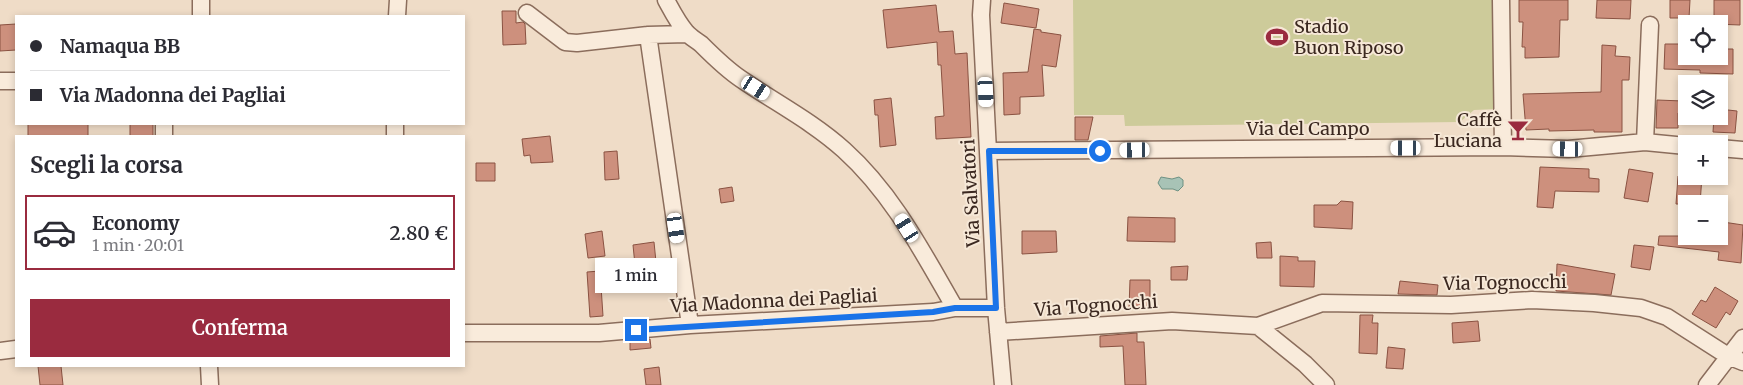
<!DOCTYPE html>
<html lang="it">
<meta charset="utf-8">
<style>
body{margin:0;font-family:Merriweather,serif;background:#f2f2f3;color:#2b2b33;height:100vh;display:flex;flex-direction:column;font-size:19px;white-space:nowrap}
*{box-sizing:border-box;margin:0}
p{font-size:16px;color:#7c7c81}
.icon{flex:none;width:28px;height:28px;fill:none;stroke:currentColor;stroke-width:2;stroke-linecap:round;stroke-linejoin:round}
.map{position:relative;flex:1;overflow:hidden}
.panel{position:absolute;left:15px;top:135px;width:450px;height:232px;display:flex;flex-direction:column;background:#fff;border-radius:0px;box-shadow:0 2px 8px #0003}
.panel>*{flex:none}
.guide{position:absolute;left:15px;top:15px;width:450px;height:110px;border-radius:0px;box-shadow:0 2px 8px #0003;display:grid;align-content:center;height:110px;padding:0 15px;background:#fff}
.controls{position:absolute;left:1678px;top:15px;display:grid;gap:10px}
.controls a{display:grid;place-items:center;width:50px;height:50px;border-radius:0px;background:#fff;box-shadow:0 2px 8px #0003;font-size:25px}
.end{position:absolute;width:22px;height:22px;margin:-11px;border:6px solid #1a73e8;background:#fff;box-shadow:0 0 0 2px #fff}
.from{border-radius:50%}
.bubble{position:absolute;height:35px;border-radius:0px;background:#fff;box-shadow:0 2px 8px #0003;font-size:16px;font-weight:600;line-height:35px;text-align:center}
.car{position:absolute;width:15px;height:30px;margin:-15px -8px;border-radius:6px;box-shadow:0 0 4px 1px #0007;background:linear-gradient(#fff 24%,#345 0 40%,#fff 0 76%,#345 0 86%,#fff 0)}
.guide b{display:flex;align-items:center;gap:18px;height:48px;font-size:19px}
.guide b+b{border-top:1px solid #e1e1e2}
.guide i{width:12px;height:12px;background:#2b2b33}
ul{padding:0;list-style:none}
li{display:flex;align-items:center;gap:15px;height:75px;margin:0 10px 8px;padding:0 5px;border:2px solid transparent;border-radius:0px}
li div{flex:1}
li b{display:block;font-size:19px}
li em{font-style:normal;font-weight:600}
li.current{border-color:#9a2b3f}
li>.icon{width:45px;height:45px;stroke-width:1.5}
h2{padding:0 15px;font-size:22px;line-height:60px}
.button{display:flex;gap:10px;margin-top:auto;padding:10px 15px}
.button a{flex:1;height:58px;border-radius:0px;background:#9a2b3f;color:#fff;font-size:20px;font-weight:600;line-height:58px;text-align:center}
.map>svg:first-child{display:block}
.green{fill:#cdcb9a}
.water{fill:#a8c3b6;stroke:#6e9183}
.building{fill:#cd907d;stroke:#8a5242}
.lines{fill:none;stroke-linecap:round;stroke-linejoin:round}
.minor-casing{stroke:#8b6d5c;stroke-width:19}
.minor{stroke:#f9ebdb;stroke-width:16}
.route{stroke:#1a73e8;stroke-width:6}
.labels{text-anchor:middle;stroke-width:4;stroke-linejoin:round;paint-order:stroke}
.poi-label{font-size:18px;fill:#3b2820;stroke:#f6e8d7;text-anchor:start}
.street-label{font-size:18px;fill:#3b2820;stroke:#f6e8d7}
</style>
<div class="map">
<svg width="1743" height="385" viewBox="0 0 1743 385">
<rect width="100%" height="100%" fill="#efdcc7"/>
<path class="green" d="M1073,0H1495L1497,109L1474,110L1460,122L1125,126L1124,115H1074Z"/>
<path class="water" d="M1161,177L1172,179L1179,177L1183,180V186L1178,191L1173,189H1162L1158,183Z"/>
<path class="building" d="M1519,0H1568V20H1560L1559,57L1525,58V47H1522L1523,22H1519Z
M1597,0H1631L1630,19L1596,18Z
M1670,0H1690L1689,18H1670Z
M1714,0H1740V25L1714,24Z
M1004,3L1039,9L1036,28L1001,23Z
M936,5L939,32L953,31L955,54L967,53L971,137L936,139L935,117L944,116L941,65H938L937,42L887,48L883,10Z
M502,11H516V23L523,22L525,24L526,44L503,45Z
M16,24V50L0,51V25Z
M1034,29L1041,30V32L1061,35L1056,67L1042,65L1044,96L1020,97V114L1004,115L1003,73L1028,72Z
M1665,44H1686V56H1719V49H1733V74L1700,73V70L1664,69Z
M1602,45L1616,46L1615,56L1630,57L1629,80H1622V132H1594V130L1549,131V129L1526,130L1523,94L1601,92Z
M891,98L896,145L880,147L878,115H875L874,100Z
M1657,100L1683,101L1682,113H1678V128H1656Z
M1719,109L1737,111L1735,133L1713,132L1714,116H1719Z
M1075,117H1093L1088,140H1075Z
M28,124H88V136H28Z
M130,124H153V136H130Z
M550,136L553,162L531,163L530,155L524,156L522,139Z
M617,151L619,179L605,180L604,152Z
M476,163H495V181H476Z
M1540,167L1589,169V178L1599,179V192L1555,191L1553,208L1537,207Z
M1629,169L1653,173L1648,202L1624,198Z
M1678,176H1702L1700,204H1676Z
M732,187L734,201L721,203L719,189Z
M1341,201L1353,202L1352,229L1314,227V205H1337Z
M1128,217L1175,218V242L1127,241Z
M1723,222L1743,225L1741,263L1718,260L1719,252L1658,245L1659,236H1721Z
M602,231L605,256L588,258L585,234Z
M1022,231H1056L1057,252L1022,254Z
M654,242L656,262L635,265L633,245Z
M1271,242L1272,258H1257L1256,243Z
M1634,245L1654,247L1650,270L1631,267Z
M1280,256L1298,257V261H1315L1314,287L1280,286Z
M1557,264L1615,274L1611,295L1556,291Z
M1188,266L1187,280H1171V267Z
M600,271L603,316L590,317L587,272Z
M1130,280H1150V308H1129Z
M1400,281L1438,285L1437,295L1398,294Z
M1715,287L1738,301L1730,315L1726,312L1716,328L1692,314L1701,300L1706,302Z
M1360,315H1373L1372,323H1378L1377,354L1359,353Z
M1478,321L1480,341L1453,343L1452,323Z
M1137,333V342H1144L1146,385H1125L1123,346L1100,347V336Z
M650,339L651,348L630,350V340Z
M1388,347L1405,349L1403,369L1386,368Z
M38,366H61L63,385H40Z
M659,367L661,385H646L644,369Z"/>
<g class="lines">
<g class="minor-casing">
<path id="minor" d="M201,0V16
M666,0C672,11 678,23 686,32C690,37 696,40 701,44C714,57 726,69 741,79C776,103 813,122 844,150C893,194 923,253 955,308
M982,0L981,15L996,308L1003,385
M1501,0L1503,147
M527,13L565,42L577,43L648,35L687,34
M397,16L398,0
M648,35L690,325
M0,81H16
M164,124V136
M395,124V136
M1645,142L1650,25
M1719,148L1743,150
M989,151L1503,147L1568,149L1645,142L1686,146
M1258,326L1305,364L1326,385
M998,332L1172,321L1258,326L1322,303L1451,305L1532,300L1594,303L1641,308L1667,317L1728,356L1743,362
M464,333H599L690,325L933,312L955,308H996
M0,351L16,349
M209,366L210,385
M1707,385L1743,338"/>
</g>
<use href="#minor" class="minor"/>
</g>
<g class="lines">
<path class="route" d="M636,330L933,312L955,308H996L989,151H1100"/>
</g>
<defs>
<g id="stadium-bare" transform="scale(1.725)"><path d="M0-5a6.5 5 0 1 0 0 10a6.5 5 0 1 0 0-10ZM-3.5-1.8h7v3.6h-7Z" fill="#9a2b3f" stroke="#f6e8d7" stroke-width="2.5" paint-order="stroke"/></g>
<g id="bar-bare" transform="scale(1.725)"><path d="M-6-5H6L.8 .8V4.5H3.5V6h-7V4.5H-.8V.8Z" fill="#9a2b3f" stroke="#f6e8d7" stroke-width="2.5" paint-order="stroke"/></g>
</defs>
<g fill-rule="evenodd">
<use href="#stadium-bare" x="1277" y="37"/>
<use href="#bar-bare" x="1518" y="130"/>
</g>
<g class="labels">
<g class="poi-label">
<text x="1294" y="33">Stadio<tspan x="1294" dy="21">Buon Riposo</tspan></text>
<text x="1502" y="126" text-anchor="end">Caffè<tspan x="1502" dy="21">Luciana</tspan></text>
</g>
<g class="street-label">
<text x="1308" y="135">Via del Campo</text>
<text transform="translate(971 193) rotate(-93)" y="6">Via Salvatori</text>
<text transform="translate(1505 283) rotate(-1)" y="6">Via Tognocchi</text>
<text transform="translate(774 301) rotate(-3)" y="6">Via Madonna dei Pagliai</text>
<text transform="translate(1096 306) rotate(-4)" y="6">Via Tognocchi</text>
</g>
</g>
</svg>
<div class="controls">
<a><svg class="icon" aria-label="locate" viewBox="0 0 24 24"><circle cx="12" cy="12" r="6"/><path d="M12 2v4M12 18v4M2 12h4M18 12h4"/></svg></a>
<a><svg class="icon" aria-label="layers" viewBox="0 0 24 24"><path d="M12 4l9 5-9 5-9-5zM3 14l9 5 9-5"/></svg></a>
<a>+</a>
<a>−</a>
</div>
<i class="end from" style="left:1100px;top:151px"></i>
<i class="end" style="left:636px;top:330px"></i>
<div class="bubble" style="left:595px;top:258px;width:82px">1 min</div>
<i class="car" style="left:756px;top:88px;rotate:122deg"></i>
<i class="car" style="left:986px;top:92px;rotate:177deg"></i>
<i class="car" style="left:1406px;top:148px;rotate:270deg"></i>
<i class="car" style="left:1568px;top:149px;rotate:271deg"></i>
<i class="car" style="left:1135px;top:150px;rotate:269deg"></i>
<i class="car" style="left:676px;top:228px;rotate:172deg"></i>
<i class="car" style="left:907px;top:228px;rotate:328deg"></i>
<div class="guide">
<b><i class="from"></i>Namaqua BB</b>
<b><i></i>Via Madonna dei Pagliai</b>
</div>
<section class="panel">
<h2>Scegli la corsa</h2>
<ul>
<li class="current"><svg class="icon" aria-label="car" viewBox="0 0 24 24"><path d="M5 17H2v-5l4-1 3-4h7l3 4 3 1v5h-3M9 17h6M6 11h13"/><circle cx="7" cy="17" r="2"/><circle cx="17" cy="17" r="2"/></svg><div><b>Economy</b><p>1 min · 20:01</p></div><em>2.80 €</em></li>
</ul>
<div class="button"><a>Conferma</a></div>
</section>
</div>
